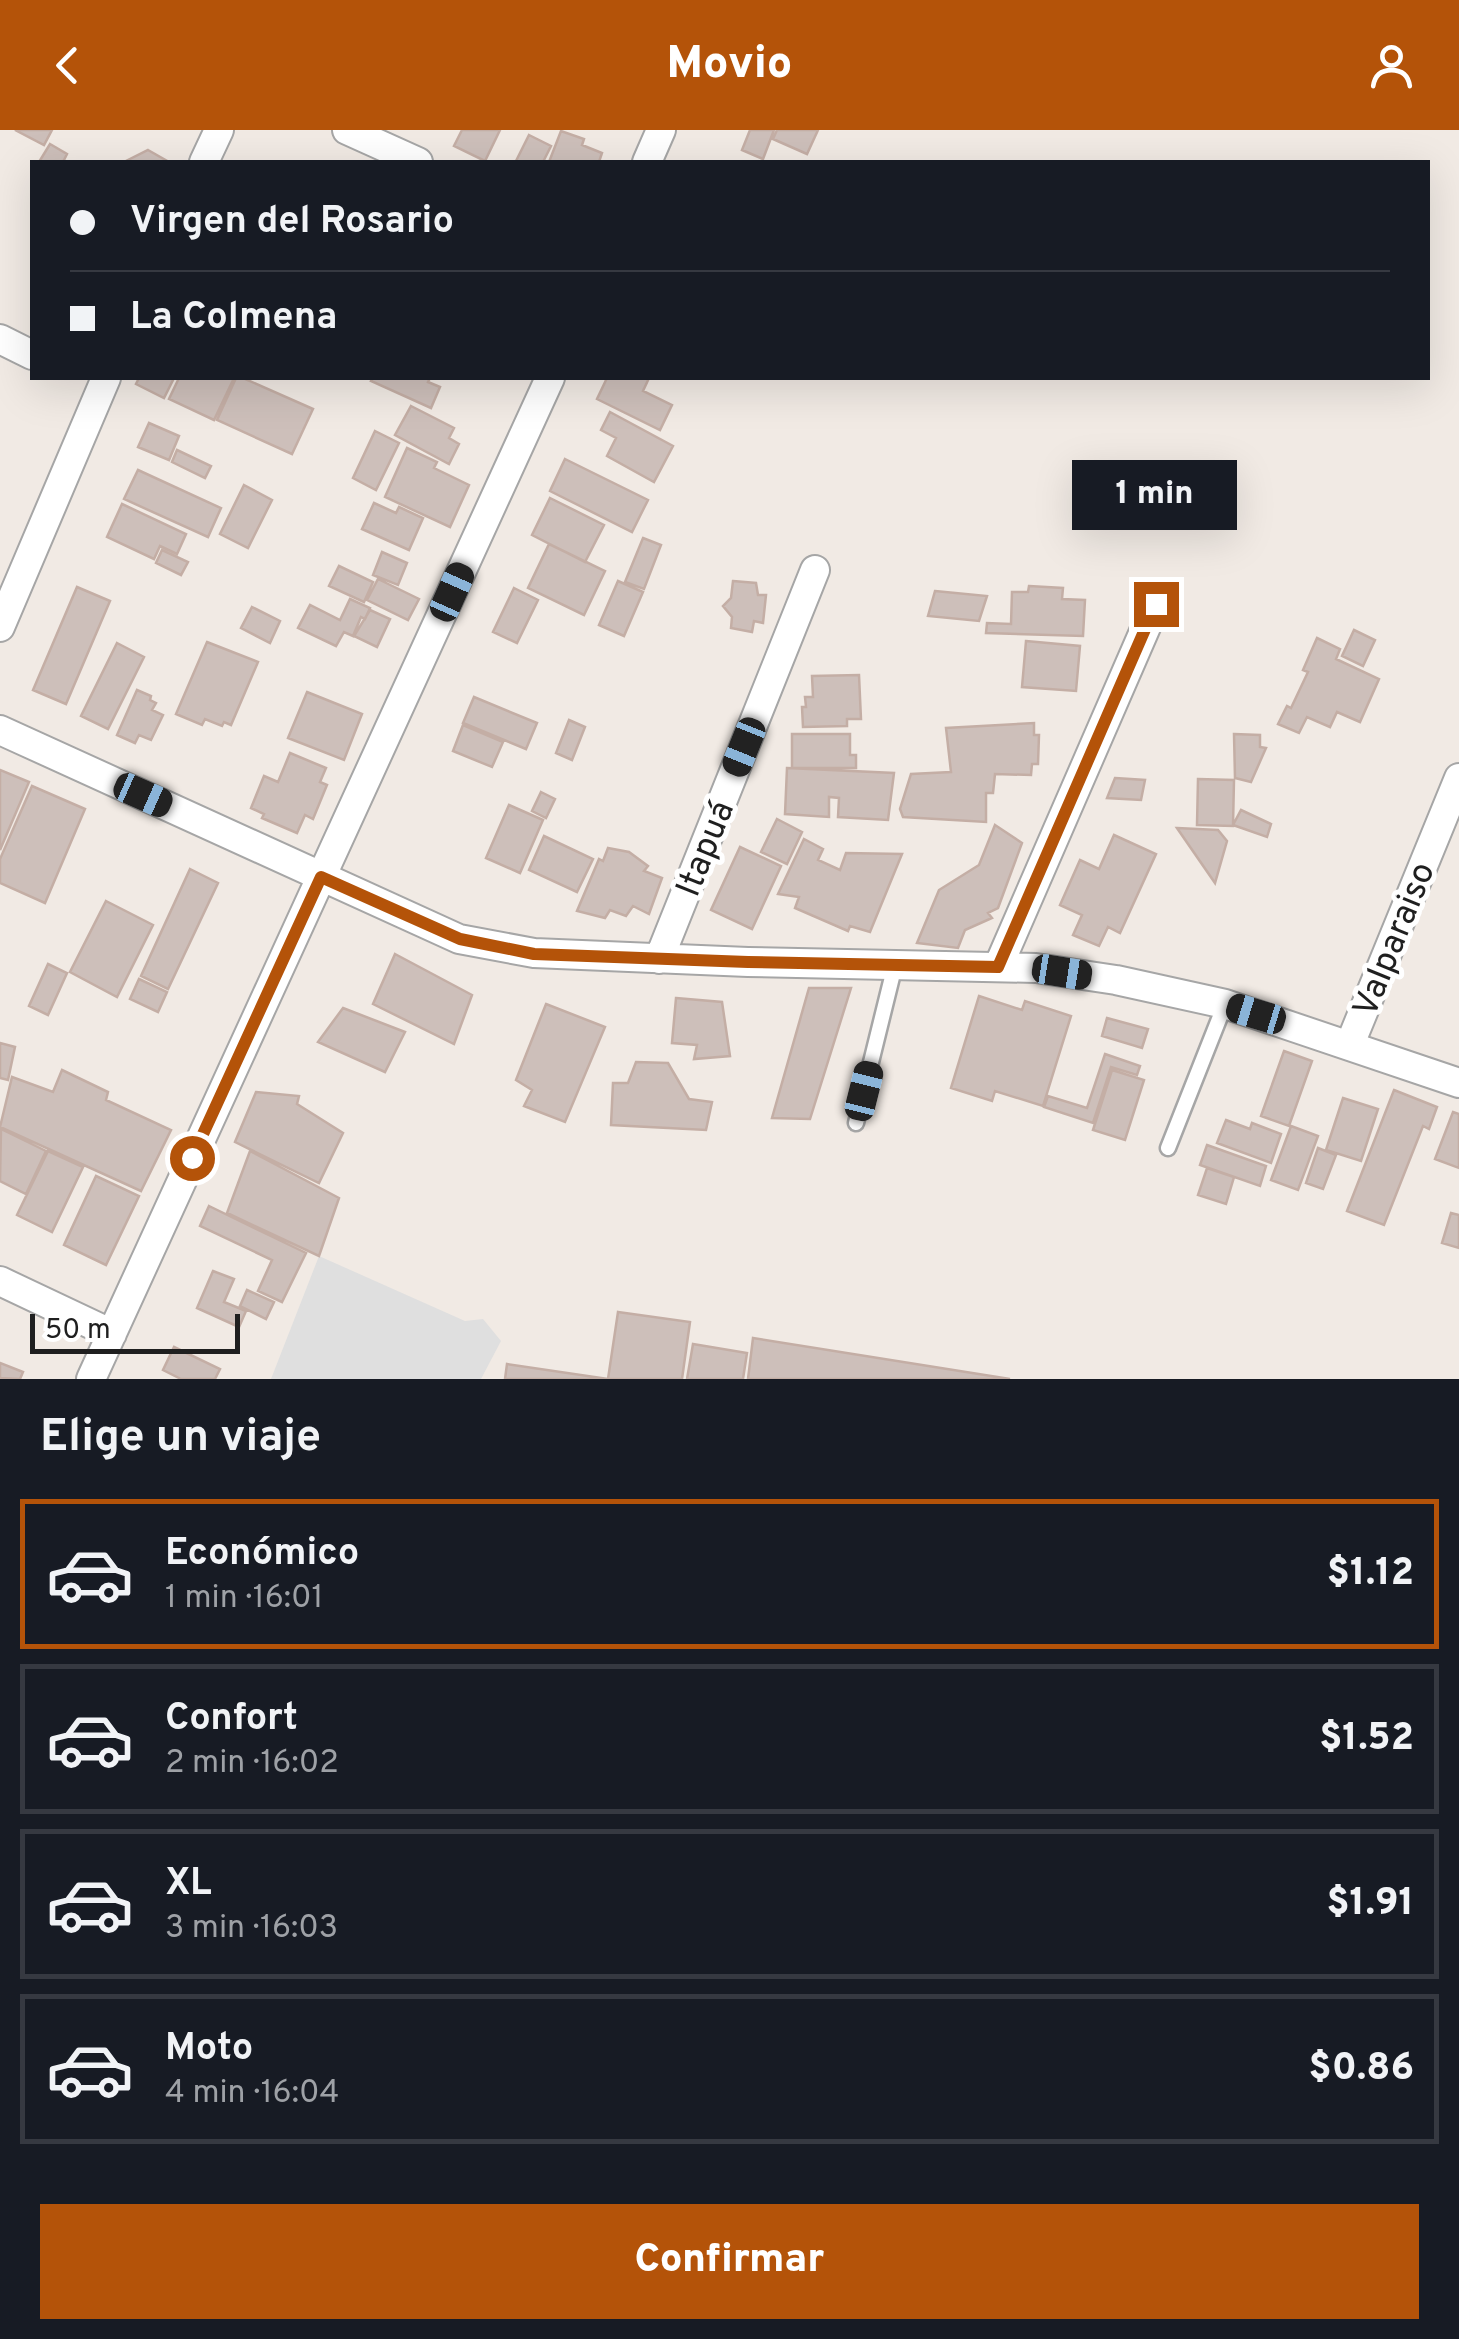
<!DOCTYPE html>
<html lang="es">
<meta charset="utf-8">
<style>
body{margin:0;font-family:Overpass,sans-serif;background:#242831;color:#f1f3f6;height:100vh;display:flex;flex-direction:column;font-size:38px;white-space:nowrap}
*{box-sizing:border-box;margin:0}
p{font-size:32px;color:#9ea1a6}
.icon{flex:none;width:55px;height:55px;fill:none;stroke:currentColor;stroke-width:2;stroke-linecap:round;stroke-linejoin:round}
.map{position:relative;height:1249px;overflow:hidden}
.side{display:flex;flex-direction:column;background:#171b24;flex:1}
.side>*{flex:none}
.hud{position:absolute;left:30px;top:30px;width:1400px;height:220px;border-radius:0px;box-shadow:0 10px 40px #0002;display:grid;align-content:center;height:220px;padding:0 40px;background:#171b24}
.scale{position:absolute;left:30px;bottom:25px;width:210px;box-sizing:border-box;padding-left:10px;border:5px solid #1f1f1f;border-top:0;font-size:28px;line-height:35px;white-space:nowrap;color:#1f1f1f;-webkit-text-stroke:8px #fff;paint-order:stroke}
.end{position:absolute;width:45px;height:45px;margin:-22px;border:12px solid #b45309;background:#fff;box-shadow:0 0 0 5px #fff}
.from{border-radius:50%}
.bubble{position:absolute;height:70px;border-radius:0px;background:#171b24;box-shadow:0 10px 40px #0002;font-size:32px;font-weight:800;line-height:70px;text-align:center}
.car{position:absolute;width:30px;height:60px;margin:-30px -15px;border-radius:12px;box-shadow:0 0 8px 2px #0007;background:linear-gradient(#222 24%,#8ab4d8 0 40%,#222 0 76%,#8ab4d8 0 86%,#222 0)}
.hud b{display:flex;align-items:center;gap:35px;height:95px;font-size:38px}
.hud b+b{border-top:2px solid #363941}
.hud i{width:25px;height:25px;background:#f1f3f6}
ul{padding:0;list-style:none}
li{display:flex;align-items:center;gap:30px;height:150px;margin:0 20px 15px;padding:0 20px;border:5px solid #363941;border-radius:0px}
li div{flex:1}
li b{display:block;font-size:38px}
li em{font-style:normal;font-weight:800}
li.selected{border-color:#b45309}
li>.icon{width:90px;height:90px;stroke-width:1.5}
h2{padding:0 40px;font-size:45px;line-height:120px}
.button{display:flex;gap:20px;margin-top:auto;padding:20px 40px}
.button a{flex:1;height:115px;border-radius:0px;background:#b45309;color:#fff;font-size:40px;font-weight:800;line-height:115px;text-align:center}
header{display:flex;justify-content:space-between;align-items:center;height:130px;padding:0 40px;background:#b45309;color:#fff;font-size:45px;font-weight:800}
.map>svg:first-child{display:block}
.parking{fill:#dfdfdf}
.building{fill:#cdbfba;stroke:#c4aea5;stroke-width:2.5}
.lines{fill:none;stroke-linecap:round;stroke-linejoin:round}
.service-casing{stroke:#a6a6a6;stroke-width:19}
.minor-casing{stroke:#a6a6a6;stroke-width:32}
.service{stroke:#fff;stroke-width:14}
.minor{stroke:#fff;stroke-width:28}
.route{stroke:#b45309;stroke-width:12}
.labels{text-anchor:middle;stroke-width:10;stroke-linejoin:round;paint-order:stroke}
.street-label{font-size:35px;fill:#1f1f1f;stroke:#fff}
</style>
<header><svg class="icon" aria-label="back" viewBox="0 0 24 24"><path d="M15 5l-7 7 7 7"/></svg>Movio<svg class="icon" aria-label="person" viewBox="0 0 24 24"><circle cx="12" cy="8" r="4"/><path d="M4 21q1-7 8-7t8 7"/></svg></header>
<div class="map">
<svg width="1459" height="1249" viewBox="0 0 1459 1249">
<rect width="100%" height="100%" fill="#f1eae4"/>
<path class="parking" d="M319,1126L465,1191L483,1189L501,1211L481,1249H271Z"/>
<path class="building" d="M15,0H52L44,15Z
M462,0H500L485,31L454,16Z
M750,0H774L763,29L742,20Z
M777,0H818L807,24L773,9Z
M561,1L584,9L582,15L602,23L599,32H549Z
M529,5L551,16L543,32L516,31Z
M50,14L67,24L63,32H39Z
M148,20L169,32H125L126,31Z
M139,248H174L164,268L136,254Z
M179,248H234L214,290L169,269Z
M236,248H243L313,279L292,324L217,290Z
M373,248H430L428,252L440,257L431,278L371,251Z
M607,248H649L643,261L672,275L660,300L597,269Z
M411,276L454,298L449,308L459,314L449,334L395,305Z
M610,282L673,316L654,352L607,326L616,308L601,300Z
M149,293L179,306L169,330L138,317Z
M375,301L399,313L376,360L353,348Z
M407,318L437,332L434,338L469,355L450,397L385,367Z
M177,320L211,336L205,348L172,332Z
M565,329L648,370L632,402L550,361Z
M138,340L221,378L208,407L124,369Z
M244,355L272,370L248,418L220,404Z
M550,368L604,395L585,432L532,405Z
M374,373L396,383L399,377L423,388L409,420L362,399Z
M122,374L186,404L177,424L160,416L154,429L107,407Z
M643,408L661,415L644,459L625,452Z
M549,414L605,441L584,485L528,458Z
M162,420L188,432L181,445L156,433Z
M382,422L407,433L398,455L373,445Z
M339,436L373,452L364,472L329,456Z
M378,449L419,469L408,490L367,470Z
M618,451L643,462L624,506L599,495Z
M733,451L756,453L758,465H766L763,493L754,491L752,502L731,498L732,487L723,476L731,468Z
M1029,456L1063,458L1062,469L1085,470L1083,506L986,503L987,493L1011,494L1012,462H1028Z
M77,457L110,471L66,574L33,560Z
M514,458L538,470L517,513L493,502Z
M935,461L987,466L979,491L928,486Z
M350,469L370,478L365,489L361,487L353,506L344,502L336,516L298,498L310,475L340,490Z
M252,477L280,491L270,513L241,498Z
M370,480L390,489L377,517L354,506Z
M1354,500L1375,510L1363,536L1342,526Z
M1317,508L1340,519L1336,529L1379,549L1360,592L1337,582L1330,597L1307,587L1299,603L1278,594L1287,576L1291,578L1308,542L1303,540Z
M1026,511L1080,516L1076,561L1022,557Z
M207,512L258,532L231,595L224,592L222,596L205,589L202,595L176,584Z
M117,513L144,527L108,599L81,586Z
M859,545L861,589H847V596L803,597L802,577H806L805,567H813L812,546Z
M137,560L151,566L150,570L156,573L152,580L163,585L151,610L139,605L135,613L117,605Z
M307,562L362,584L344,630L288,608Z
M474,567L537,593L526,619L463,593Z
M569,590L585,597L572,630L556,623Z
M1034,593V605H1039L1038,634H1032L1031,645L995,644L993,663H986V692L903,687L900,679L911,644L951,642L946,598Z
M463,595L503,612L492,637L453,621Z
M792,604H850V625H856V638H792Z
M1234,604L1260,605V617L1266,618L1251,652L1235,648Z
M290,623L326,638L320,652L327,655L313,689L305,685L297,703L262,688L264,684L251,678L264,646L278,652Z
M787,638L894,643L888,690L838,687L839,668L829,667V687L785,684Z
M0,640L29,652L0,720Z
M1115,648L1145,650L1141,670L1107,668Z
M1198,649L1234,650L1233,696L1197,695Z
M32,656L85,679L45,773L0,753V729Z
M541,662L555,669L546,688L532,681Z
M509,675L543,690L520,743L486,728Z
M1241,680L1271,694L1267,707L1233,695Z
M777,689L802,702L787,734L761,722Z
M995,695L1022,713L998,778L988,783L992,788L965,800L958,818L917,813L939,760L979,735Z
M1177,698L1218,700L1227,711L1215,753Z
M1114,705L1156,724L1120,803L1108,797L1099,816L1073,805L1082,785L1060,775L1080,730L1099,739Z
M544,706L593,729L577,762L529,740Z
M804,709L823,719L818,730L840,740L846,723L902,724L870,802L850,796L848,801L795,778L799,767L778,764Z
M740,717L781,736L752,799L711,780Z
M608,718L629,722L648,736L644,741L662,748L649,784L633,776L626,786L610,780L605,788L577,781L599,729L603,731Z
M190,739L218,753L168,859L141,846Z
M106,771L153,795L117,867L70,842Z
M395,824L472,865L454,914L373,874Z
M48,834L67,843L48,885L29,876Z
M139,849L167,862L158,882L130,869Z
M809,858H851L810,989L772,988Z
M979,866L1022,880L1025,871L1071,886L1043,976L995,961L992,971L951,958Z
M676,868L722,872L730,926L694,929L697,915L672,913Z
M546,874L605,897L565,992L524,976L532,960L516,950Z
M343,878L405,902L385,942L318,912Z
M1107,888L1148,899L1142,918L1102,906Z
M0,913L15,917L8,950L0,948Z
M1284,921L1312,931L1289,996L1261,986Z
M1105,924L1140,936L1137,945L1111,937L1093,993L1044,977L1048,966L1087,978Z
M636,932L668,933L689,969L712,972L706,1000L611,995L613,953H628Z
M62,940L108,962L106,970L171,1000L141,1061L0,997L12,947L53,962Z
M1112,940L1144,950L1125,1010L1093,1000Z
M1394,960L1437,977L1429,999L1423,996L1384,1095L1347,1081Z
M256,962L299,966L297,974L343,1003L319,1053L235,1012Z
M1343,968L1378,979L1361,1031L1326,1020Z
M1453,982L1459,984V1038L1435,1029Z
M1226,990L1250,999L1252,993L1281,1004L1271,1033L1217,1013Z
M1291,996L1318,1006L1298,1060L1271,1050Z
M1,999L46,1021L26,1064L0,1051Z
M1207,1015L1266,1036L1260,1056L1200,1035Z
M1318,1018L1336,1025L1323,1059L1306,1053Z
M48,1021L83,1037L52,1102L17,1085Z
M250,1021L339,1068L319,1126L227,1083Z
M1207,1038L1234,1047L1226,1074L1198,1065Z
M96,1046L139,1066L106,1135L64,1115Z
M209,1076L306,1123L282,1172L258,1161L272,1130L200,1096Z
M1451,1083L1459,1085V1118L1442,1113Z
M213,1141L234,1149L224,1172L246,1181L239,1197L197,1178Z
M247,1160L274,1172L266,1189L240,1176Z
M618,1182L690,1192L682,1249H505L507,1234L608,1249Z
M753,1208L1010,1249H748Z
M693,1214L747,1223L743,1249H687Z
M174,1217L220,1239L215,1249H181L163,1240Z
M0,1233L23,1242L20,1249L0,1248Z"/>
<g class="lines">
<g class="service-casing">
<path id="service" d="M856,993L895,835
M1168,1018L1225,874"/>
</g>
<g class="minor-casing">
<path id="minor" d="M347,0L418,32
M204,32L219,0
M647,32L661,0
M0,209L32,225
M0,497L106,248
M0,600L459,809L534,823L748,832L1036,838L1116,850L1225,874L1459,953
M659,829L815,440
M998,837L1156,474
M1350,914L1459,648
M0,1151L112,1204
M91,1249L550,248"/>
</g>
<use href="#service" class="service"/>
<use href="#minor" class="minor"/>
</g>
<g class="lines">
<path class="route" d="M192,1028L321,747L460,809L534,824L748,832L998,837L1156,474"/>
</g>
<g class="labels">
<g class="street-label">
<text transform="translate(704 718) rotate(-68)" y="12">Itapuá</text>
<text transform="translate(1393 809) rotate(-68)" y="12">Valparaiso</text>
</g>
</g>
</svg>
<div class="scale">50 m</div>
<i class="end from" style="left:192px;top:1028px"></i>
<i class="end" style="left:1156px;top:474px"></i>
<div class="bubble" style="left:1072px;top:330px;width:165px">1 min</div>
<i class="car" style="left:452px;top:462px;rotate:24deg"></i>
<i class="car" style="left:744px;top:617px;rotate:202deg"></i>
<i class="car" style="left:143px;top:665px;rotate:114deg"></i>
<i class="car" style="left:1062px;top:842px;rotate:99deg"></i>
<i class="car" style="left:1256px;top:884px;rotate:287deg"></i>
<i class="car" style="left:864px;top:961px;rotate:14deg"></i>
<div class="hud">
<b><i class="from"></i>Virgen del Rosario</b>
<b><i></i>La Colmena</b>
</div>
</div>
<section class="side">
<h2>Elige un viaje</h2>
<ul>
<li class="selected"><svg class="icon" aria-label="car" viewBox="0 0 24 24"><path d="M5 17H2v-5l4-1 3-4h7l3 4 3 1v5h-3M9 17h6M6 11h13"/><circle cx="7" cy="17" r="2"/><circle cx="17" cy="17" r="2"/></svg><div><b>Económico</b><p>1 min · 16:01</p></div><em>$1.12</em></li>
<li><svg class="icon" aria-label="car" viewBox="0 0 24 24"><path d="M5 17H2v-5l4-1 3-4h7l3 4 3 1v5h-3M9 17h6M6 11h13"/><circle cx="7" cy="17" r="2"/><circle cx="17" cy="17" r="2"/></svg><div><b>Confort</b><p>2 min · 16:02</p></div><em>$1.52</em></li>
<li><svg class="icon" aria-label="car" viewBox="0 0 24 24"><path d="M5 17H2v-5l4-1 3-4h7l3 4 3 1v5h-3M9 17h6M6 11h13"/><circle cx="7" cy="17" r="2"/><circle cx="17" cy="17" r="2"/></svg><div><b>XL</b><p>3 min · 16:03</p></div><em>$1.91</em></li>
<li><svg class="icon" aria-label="car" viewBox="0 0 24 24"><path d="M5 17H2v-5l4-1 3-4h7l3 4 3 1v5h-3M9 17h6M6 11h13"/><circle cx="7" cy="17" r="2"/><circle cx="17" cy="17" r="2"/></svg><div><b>Moto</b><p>4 min · 16:04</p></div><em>$0.86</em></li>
</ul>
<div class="button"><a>Confirmar</a></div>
</section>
